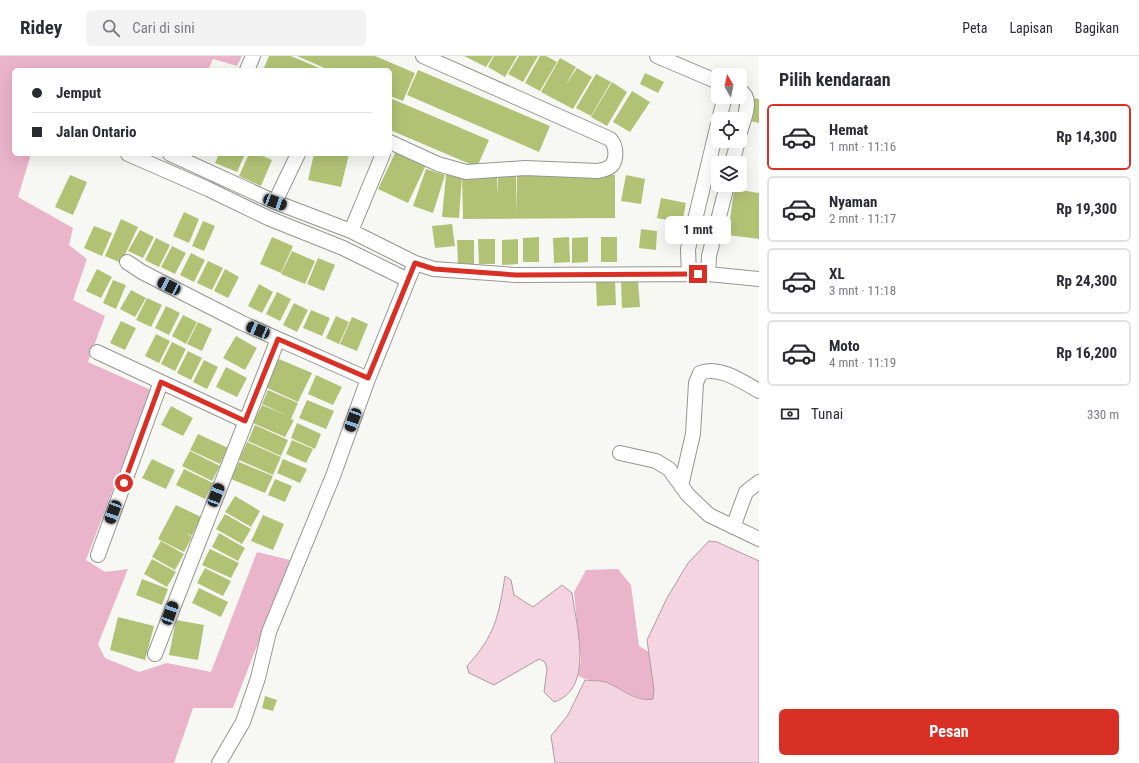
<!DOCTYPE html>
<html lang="id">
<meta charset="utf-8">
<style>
body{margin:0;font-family:"Roboto Condensed",sans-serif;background:#f2f2f3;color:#2b2b33;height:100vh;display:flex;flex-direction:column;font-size:15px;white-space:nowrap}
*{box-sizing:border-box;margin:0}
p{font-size:13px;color:#7c7c81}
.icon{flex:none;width:22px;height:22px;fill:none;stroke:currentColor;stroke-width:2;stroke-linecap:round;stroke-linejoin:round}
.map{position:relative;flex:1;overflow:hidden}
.drawer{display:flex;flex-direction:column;background:#fff;width:380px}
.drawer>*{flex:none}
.banner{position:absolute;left:12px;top:12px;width:380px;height:88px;border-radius:6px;box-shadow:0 4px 16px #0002;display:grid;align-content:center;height:88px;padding:0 20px;background:#fff}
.needle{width:26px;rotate:351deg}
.tools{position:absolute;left:711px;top:12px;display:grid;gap:8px}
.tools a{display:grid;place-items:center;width:36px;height:36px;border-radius:6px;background:#fff;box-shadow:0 4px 16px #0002;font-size:20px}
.end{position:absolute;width:18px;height:18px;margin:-9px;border:5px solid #d93025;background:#fff;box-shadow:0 0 0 2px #fff}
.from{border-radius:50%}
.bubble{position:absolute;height:28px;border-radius:6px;background:#fff;box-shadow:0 4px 16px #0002;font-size:13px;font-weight:700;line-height:28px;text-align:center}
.car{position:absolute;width:12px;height:24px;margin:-12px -6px;border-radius:5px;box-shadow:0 0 3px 1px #0007;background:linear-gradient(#222 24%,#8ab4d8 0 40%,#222 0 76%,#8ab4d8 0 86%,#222 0)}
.banner b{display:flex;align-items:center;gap:14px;height:38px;font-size:15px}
.banner b+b{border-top:1px solid #e1e1e2}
.banner i{width:10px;height:10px;background:#2b2b33}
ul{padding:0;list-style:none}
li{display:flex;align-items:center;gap:12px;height:66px;margin:0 8px 6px;padding:0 12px;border:2px solid #e1e1e2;border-radius:6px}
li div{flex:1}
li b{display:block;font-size:15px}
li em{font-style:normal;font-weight:700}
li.active{border-color:#d93025}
li>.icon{width:36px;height:36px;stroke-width:1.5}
h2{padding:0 20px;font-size:18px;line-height:48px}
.pay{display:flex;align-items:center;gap:10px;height:44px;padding:0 20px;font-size:15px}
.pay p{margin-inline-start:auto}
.primary-button{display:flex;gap:8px;margin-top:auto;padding:8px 20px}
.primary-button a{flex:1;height:46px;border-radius:6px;background:#d93025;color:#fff;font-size:16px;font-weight:700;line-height:46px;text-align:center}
header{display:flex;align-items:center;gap:24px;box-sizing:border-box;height:56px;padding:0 20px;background:#fff;border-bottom:1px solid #e1e1e2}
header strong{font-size:19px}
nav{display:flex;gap:22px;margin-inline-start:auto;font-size:14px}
.search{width:280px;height:36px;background:#f2f2f3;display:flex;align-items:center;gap:10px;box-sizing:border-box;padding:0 14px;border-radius:6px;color:#7c7c81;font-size:15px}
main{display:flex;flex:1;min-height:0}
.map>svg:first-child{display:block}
.green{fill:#eab4cb}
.water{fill:#f5d4e1;stroke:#b09aa2}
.building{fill:#b2c275}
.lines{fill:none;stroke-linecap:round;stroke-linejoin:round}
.street-casing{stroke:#959692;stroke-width:16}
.street{stroke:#fff;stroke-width:14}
.route{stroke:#d93025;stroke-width:5}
</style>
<header>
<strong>Ridey</strong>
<div class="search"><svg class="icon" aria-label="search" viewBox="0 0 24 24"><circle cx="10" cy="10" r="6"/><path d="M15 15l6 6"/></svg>Cari di sini</div>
<nav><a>Peta</a><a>Lapisan</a><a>Bagikan</a></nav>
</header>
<main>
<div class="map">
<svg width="759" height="707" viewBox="0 0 759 707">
<rect width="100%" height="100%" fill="#f7f8f4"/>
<path class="green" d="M0,0H242L237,10L213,3L208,14H14V98H31L18,141L73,172L69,189L87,203L73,244L105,260L88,306L151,334L86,504L105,516L128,513L98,588L105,602L139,616L167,607L211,616L257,496L290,504L233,652H193L174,707H0Z
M618,513L631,529L639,590L649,596L654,634L653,643C635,645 622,632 607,627C596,623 588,626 577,619L581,606L574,536L586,514Z"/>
<path class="water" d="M709,485L717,486L759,505V707H555L551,680L568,659L585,624C592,625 601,624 608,627C622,633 636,646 653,643L654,634L647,584L667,542L688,507Z
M505,520L511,524L514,539L533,551L562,529L572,537C576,568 595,633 554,646L544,636L547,613L545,606L539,603L494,629L469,617L467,610C495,580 499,559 505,520Z"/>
<path class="building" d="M269,0H291L324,14H263Z
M297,0H375L415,17L403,45L390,40V14H329Z
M464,0H493L486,11Z
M494,0H517L505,21L488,11Z
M519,0H538L523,26L508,18Z
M540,0H546L557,6L540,35L525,27Z
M560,2L576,11L565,30L577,12L592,21L573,53L541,36Z
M418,14L550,70L539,96L407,39Z
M645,17L664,26L658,37L640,28Z
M596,18L611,26L591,60L576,52Z
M612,26L627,36L607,70L591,61Z
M632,35L650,46L630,76L613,66Z
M390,42L489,84L477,111L390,74Z
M753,42L759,43V67L750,65Z
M396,95L426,109L408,147L378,133Z
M219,98H245L237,116L215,107Z
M249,98H258L272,104L261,130L239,120Z
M314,98H349L341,131L308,124Z
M426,113L445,119L433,157L413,150Z
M70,119L87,126L73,159L55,151Z
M446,119L462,120L459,162L442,161Z
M517,119H615V162L463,163L462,120H497L498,139V120H516L517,160Z
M626,119L645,123L641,148L621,145Z
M734,133L759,137V183L728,179Z
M661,142L686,147L682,167L657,162Z
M184,156L199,163L189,187L173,180Z
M121,163L138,171L121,207L105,200Z
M203,165L215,170L204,195L192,190Z
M452,168L455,190L435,192L432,170Z
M94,170L112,177L102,200L84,192Z
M641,173L657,175L656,194L639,192Z
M140,174L154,181L143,202L128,195Z
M272,181L293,190L281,217L260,208Z
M539,181V206H523V182Z
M569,181L570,206L554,207L553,182Z
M588,181V206L572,207V182Z
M601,181H617V206H601Z
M156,182L170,189L159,211L145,204Z
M478,183H495V208H479Z
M518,183V208L502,209V184Z
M457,184H474V209H458Z
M172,190L186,197L175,218L161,211Z
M292,195L315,205L305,228L281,218Z
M191,197L205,204L194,226L180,219Z
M318,202L335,209L324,235L307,228Z
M208,205L223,212L212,234L197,227Z
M97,213L112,221L101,242L86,235Z
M225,213L239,221L228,242L214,235Z
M113,224L126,229L116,253L103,247Z
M615,224L616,249L597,250L596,225Z
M638,225L640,251L622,252L621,226Z
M259,228L273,236L262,257L248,250Z
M131,234L146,242L135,261L120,253Z
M277,236L291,243L280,265L266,258Z
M147,242L162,249L151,271L136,264Z
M294,247L308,254L297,276L283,269Z
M166,250L180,257L169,279L155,272Z
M311,254L330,262L322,280L303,272Z
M183,259L197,266L186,288L172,280Z
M336,260L349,266L339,288L326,282Z
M352,261L368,268L357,295L340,288Z
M121,265L136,272L125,294L110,287Z
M198,266L212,273L202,295L187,288Z
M156,278L170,285L159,307L145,300Z
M236,280L257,292L245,314L223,302Z
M172,286L186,293L175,315L161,308Z
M188,295L202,302L191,324L177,317Z
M279,303L312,317L298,346L265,331Z
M204,304L218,311L207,333L193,326Z
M226,311L247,322L237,341L216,331Z
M316,319L342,331L333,349L308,338Z
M268,334L298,347L291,363L294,364L285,381L253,367L262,349L288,360L262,348Z
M307,344L334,355L326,373L299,362Z
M171,350L193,362L183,380L161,369Z
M297,367L321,378L315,393L291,382Z
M255,369L288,384L281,400L248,385Z
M198,378L228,392L220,408L190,394Z
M292,384L313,393L306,407L286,398Z
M247,386L281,401L273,419L239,404Z
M190,395L220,410L212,425L182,410Z
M152,403L175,414L166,433L142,422Z
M283,403L307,413L300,427L277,417Z
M239,406L273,420L265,437L231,423Z
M184,413L213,427L205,443L176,429Z
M275,423L292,430L285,446L268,439Z
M235,440L260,455L251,471L225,456Z
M176,449L201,461L192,480L185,476L192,481L184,496L158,483Z
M225,458L251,473L242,488L216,473Z
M263,459L284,468L273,494L251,485Z
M219,477L245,492L238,505L212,491Z
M161,485L184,498L175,514L152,501Z
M210,493L239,507L231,522L202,509Z
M152,503L176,516L167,531L144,518Z
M205,512L231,525L223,540L197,527Z
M142,523L168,533L162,549L136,539Z
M199,532L228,546L221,561L192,547Z
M118,561L154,570L145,604L110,594Z
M176,564L204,569L198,604L169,599Z
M265,640L277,644L273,655L262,652Z"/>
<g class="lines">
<g class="street-casing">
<path id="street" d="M657,0L718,26
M247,14L253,0
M740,35C754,42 743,65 740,76
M719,63L725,41
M390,86L438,108L466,116L525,112L598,115C601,114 605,114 608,112C618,107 617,90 610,83L423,0
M128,98L208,133L268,162L343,192L408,224
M170,98L275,146L351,175L415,207L434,213L516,219L708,218L759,223
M732,107L738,85
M275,146L298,98
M351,175L383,98
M127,206L142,216L242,267L368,323
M689,218L688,193L718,68
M708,218L709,200L727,129
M97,296L245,365
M620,397L656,405L669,413L688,439L709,459L759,483
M681,430L693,378L696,327L700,317C719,309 743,326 759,335
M733,471L746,436L759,426
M98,499L161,326
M155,598L278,283
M219,707L243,666L258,622L269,576L333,420L368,323L415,207"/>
</g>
<use href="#street" class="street"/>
</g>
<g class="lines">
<path class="route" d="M124,427L161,326L245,365L278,283L368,322L415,207L434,213L516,219L698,218"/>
</g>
</svg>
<div class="tools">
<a><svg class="needle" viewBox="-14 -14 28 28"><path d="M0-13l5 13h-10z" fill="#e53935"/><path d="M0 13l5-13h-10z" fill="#7c7c81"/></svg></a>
<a><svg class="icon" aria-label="locate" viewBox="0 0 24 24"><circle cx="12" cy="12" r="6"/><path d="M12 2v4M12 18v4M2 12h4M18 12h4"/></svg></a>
<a><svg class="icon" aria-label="layers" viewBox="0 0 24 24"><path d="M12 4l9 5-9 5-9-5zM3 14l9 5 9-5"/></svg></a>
</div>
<i class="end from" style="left:124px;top:427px"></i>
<i class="end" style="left:698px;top:218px"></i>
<div class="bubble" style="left:665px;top:160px;width:66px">1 mnt</div>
<i class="car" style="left:275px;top:146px;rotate:110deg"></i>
<i class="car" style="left:169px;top:230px;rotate:296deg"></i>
<i class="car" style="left:258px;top:274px;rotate:293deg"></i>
<i class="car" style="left:353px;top:364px;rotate:200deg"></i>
<i class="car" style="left:216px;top:439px;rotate:21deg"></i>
<i class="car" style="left:113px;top:456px;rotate:200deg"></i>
<i class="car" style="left:170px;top:557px;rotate:20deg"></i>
<div class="banner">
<b><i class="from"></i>Jemput</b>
<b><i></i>Jalan Ontario</b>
</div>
</div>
<section class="drawer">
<h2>Pilih kendaraan</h2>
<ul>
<li class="active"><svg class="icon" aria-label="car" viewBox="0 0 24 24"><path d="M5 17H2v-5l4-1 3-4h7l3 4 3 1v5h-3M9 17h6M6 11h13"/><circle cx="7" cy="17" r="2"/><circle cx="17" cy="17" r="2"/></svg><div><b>Hemat</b><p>1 mnt · 11:16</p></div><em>Rp 14,300</em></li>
<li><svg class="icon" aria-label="car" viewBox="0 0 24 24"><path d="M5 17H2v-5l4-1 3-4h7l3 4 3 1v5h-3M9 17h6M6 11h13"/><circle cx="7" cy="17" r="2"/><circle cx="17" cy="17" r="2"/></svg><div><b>Nyaman</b><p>2 mnt · 11:17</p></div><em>Rp 19,300</em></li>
<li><svg class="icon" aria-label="car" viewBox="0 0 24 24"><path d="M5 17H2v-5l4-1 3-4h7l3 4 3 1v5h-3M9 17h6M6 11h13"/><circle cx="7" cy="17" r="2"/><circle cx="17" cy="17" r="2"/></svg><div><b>XL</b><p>3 mnt · 11:18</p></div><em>Rp 24,300</em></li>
<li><svg class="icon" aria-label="car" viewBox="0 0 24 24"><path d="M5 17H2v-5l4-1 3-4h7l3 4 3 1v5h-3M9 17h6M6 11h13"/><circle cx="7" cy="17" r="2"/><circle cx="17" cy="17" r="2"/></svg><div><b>Moto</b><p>4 mnt · 11:19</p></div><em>Rp 16,200</em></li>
</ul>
<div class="pay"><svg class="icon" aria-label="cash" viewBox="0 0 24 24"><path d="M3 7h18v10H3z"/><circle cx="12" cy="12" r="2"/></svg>Tunai<p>330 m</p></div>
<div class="primary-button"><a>Pesan</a></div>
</section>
</main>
